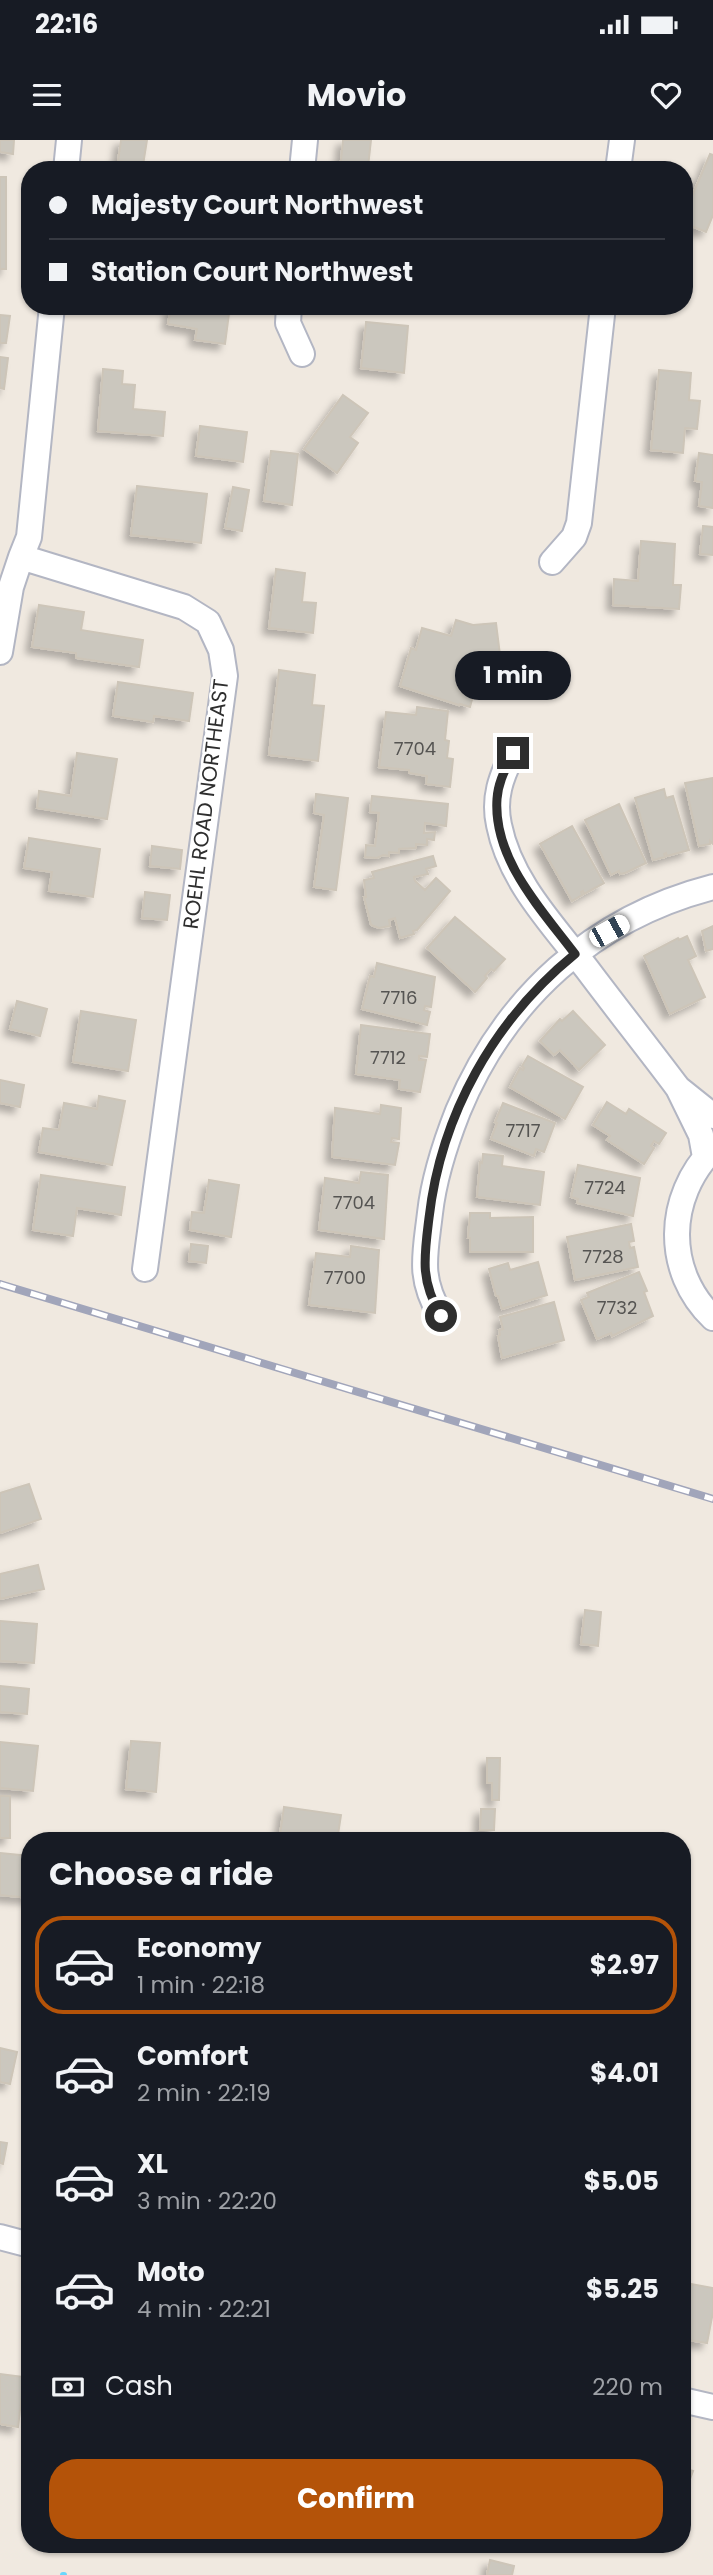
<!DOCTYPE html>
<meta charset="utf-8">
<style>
body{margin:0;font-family:Poppins,sans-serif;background:#20242c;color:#f1f3f6;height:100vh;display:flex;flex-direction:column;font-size:26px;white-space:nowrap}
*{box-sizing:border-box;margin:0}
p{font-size:23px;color:#9ea1a6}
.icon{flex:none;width:38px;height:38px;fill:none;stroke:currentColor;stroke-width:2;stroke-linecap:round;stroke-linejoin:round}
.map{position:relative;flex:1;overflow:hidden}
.drawer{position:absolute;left:21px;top:1692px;width:670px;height:721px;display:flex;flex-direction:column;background:#171b24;border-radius:28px;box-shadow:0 2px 5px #0004}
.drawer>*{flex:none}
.top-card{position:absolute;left:21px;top:21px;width:672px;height:154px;border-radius:28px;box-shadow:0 2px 5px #0004;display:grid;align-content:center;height:154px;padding:0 28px;background:#171b24}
.end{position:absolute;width:32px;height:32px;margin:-16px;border:9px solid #2e2e2e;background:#fff;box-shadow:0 0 0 4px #fff}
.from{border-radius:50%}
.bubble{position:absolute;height:49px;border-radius:24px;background:#171b24;box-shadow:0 2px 5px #0004;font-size:23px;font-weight:700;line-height:49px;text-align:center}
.car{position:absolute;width:21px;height:42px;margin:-21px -10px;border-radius:9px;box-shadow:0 0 5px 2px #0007;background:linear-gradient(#fff 24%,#345 0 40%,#fff 0 76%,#345 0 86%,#fff 0)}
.top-card b{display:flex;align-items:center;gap:24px;height:66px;font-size:26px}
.top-card b+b{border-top:2px solid #363941}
.top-card i{width:18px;height:18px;background:#f1f3f6}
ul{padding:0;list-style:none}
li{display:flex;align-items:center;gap:21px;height:98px;margin:0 14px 10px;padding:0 14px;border:4px solid transparent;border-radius:28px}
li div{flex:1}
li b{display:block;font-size:26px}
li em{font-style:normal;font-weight:700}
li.current{border-color:#b45309}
li>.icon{width:63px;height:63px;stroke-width:1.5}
h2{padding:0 28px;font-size:32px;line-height:84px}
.pay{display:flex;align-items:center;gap:18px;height:77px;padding:0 28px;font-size:26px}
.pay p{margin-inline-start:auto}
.button{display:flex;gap:14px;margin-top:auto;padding:14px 28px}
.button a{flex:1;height:80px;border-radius:28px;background:#b45309;color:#fff;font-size:28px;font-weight:700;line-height:80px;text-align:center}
.status{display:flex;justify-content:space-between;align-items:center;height:49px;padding:0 35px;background:#171b24;direction:ltr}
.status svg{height:19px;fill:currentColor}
header{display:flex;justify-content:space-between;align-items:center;height:91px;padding:0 28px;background:#171b24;font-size:32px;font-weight:700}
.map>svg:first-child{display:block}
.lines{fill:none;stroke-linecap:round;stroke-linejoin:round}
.stream{stroke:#69d7fc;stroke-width:6}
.building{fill:#cbc7be;stroke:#cdc5b8;stroke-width:2;filter:url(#shadow)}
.minor-casing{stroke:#b3b6c3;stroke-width:28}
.minor{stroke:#fff;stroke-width:24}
.rail-casing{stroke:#a1a5ba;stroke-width:8}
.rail{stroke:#fff;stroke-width:5;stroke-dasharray:16;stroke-linecap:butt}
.route{stroke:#2e2e2e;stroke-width:9}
.labels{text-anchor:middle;stroke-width:5;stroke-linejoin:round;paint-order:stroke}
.number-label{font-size:18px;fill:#555452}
.street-label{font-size:21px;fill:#2e2e2e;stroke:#fff}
</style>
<div class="status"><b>22:16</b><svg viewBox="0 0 49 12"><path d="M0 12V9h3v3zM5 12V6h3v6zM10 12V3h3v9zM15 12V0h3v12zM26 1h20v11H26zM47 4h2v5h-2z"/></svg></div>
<header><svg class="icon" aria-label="menu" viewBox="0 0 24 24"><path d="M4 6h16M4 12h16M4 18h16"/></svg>Movio<svg class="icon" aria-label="heart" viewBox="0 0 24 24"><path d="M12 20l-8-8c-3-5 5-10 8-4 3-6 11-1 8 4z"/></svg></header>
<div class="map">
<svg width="713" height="2435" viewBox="0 0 713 2435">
<defs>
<filter id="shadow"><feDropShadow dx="-6" dy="6" stdDeviation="3.5" flood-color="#0004"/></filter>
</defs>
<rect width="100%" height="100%" fill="#f0e9e0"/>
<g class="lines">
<path class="stream" d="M63,2435H64"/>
</g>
<path class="building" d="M0,0H14L13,14L0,12Z
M121,0H147L143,25L118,21Z
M343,0H371L368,27L379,30H340Z
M710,14L713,15V75L706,92L684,83V75Z
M0,37H6V129H0Z
M171,166H230L225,204L195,200L197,189L168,184Z
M0,175L10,176L6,203H0Z
M366,182L408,186L404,233L361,228Z
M0,217L8,218L4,249L0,248Z
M103,229L123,231L122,244L135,245L133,269L165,272L163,296L98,291Z
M659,230L691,233L689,260L700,261L697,289L685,288L683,313L651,310Z
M343,255L368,273L350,297L358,303L337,333L304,309Z
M200,286L247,292L243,322L196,316Z
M271,311L298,314L292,365L264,361Z
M699,313L713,315V368L699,366L702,342L695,341Z
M137,346L207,354L201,403L131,395Z
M233,347L249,350L242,391L225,388Z
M703,386L713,387V415L700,414Z
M641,401L675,404L673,445H681L679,469L613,465L614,439L638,441Z
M276,429L305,433L302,462L316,463L313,493L269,488Z
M39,465L84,472L81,490L143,500L139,527L76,518V513L32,507Z
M456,480L473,485L496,483L500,515L479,518L473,539L466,536L462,548L474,552L470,567L460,564L459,565L400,546L411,508L416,510L422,488L451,496Z
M279,530L315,535L312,565L324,566L318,621L269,615Z
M118,542L193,553L189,581L154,576L153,582L113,576Z
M417,567L448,571L445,600L449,601L447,618L453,619L450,647L426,644L427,636L409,633V630L379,627L386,572L416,575Z
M77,613L117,619L107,679L37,668L39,651L71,656Z
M713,638V704L710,701V704L699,706L685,643Z
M664,649L666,658L673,656L689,710L667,716L666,713L664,714L665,717L653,720L635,658Z
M316,654L348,658L336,750L314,747L324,675L314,673Z
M372,656L448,664L446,686L425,683L424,693L435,692L434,700L427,699V705L416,704V708L399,709V713L389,712V716L383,715L377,718L365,717L366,705L375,706L379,673L370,672Z
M619,664L646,723L625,733L620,734L619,731L611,735L585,680Z
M572,686L604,743L584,754L583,751L581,752L582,755L572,761L540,704Z
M29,698L100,709L93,757L49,751L52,732L24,728Z
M152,706L182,710L180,729L150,726Z
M433,716L436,726L426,729L428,734L414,737L415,741L425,750L436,738L450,751L417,790L413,791L414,794L400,798L395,778L389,780L390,786L379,788L371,785L364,757H366L364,740L374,738L372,732Z
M145,752L170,755L167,780L142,778Z
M455,777L505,819L494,831L491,829L485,836L487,838L475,852L427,808Z
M713,786V809L706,811L702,791Z
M687,796L696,816L688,820L705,857L670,874L644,816L678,798L679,800Z
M377,823L435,837L431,867L425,866L424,870L430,872L427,885L362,869L370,836L374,837Z
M17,861L47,869L40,896L10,889Z
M81,871L136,880L128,931L73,922Z
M573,871L605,905L579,930L560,910L554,915L540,901L560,879L562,881Z
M361,885L430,894L427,917L419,916V920H426L420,952L399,949L400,940L356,934Z
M528,916L583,947L565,979L510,947L520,928L523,930L524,928L522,926Z
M0,940L24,945L20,967L0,963Z
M99,956L125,961L112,1025L39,1012L43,988L59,990L64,963L97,969Z
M607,962L626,974L629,969L666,993L659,1004L654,1001L651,1006L654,1008L644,1024L607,1000L610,996L593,985Z
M503,963L555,983L544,1012L536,1009L534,1016L491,999L497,983L495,982Z
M381,965L401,968L399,999L392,998L391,1002L399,1003L395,1025L332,1017L335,968L380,974Z
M483,1014L503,1016L502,1026L544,1032L540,1065L477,1057L480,1022L482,1023Z
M578,1025L640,1038L633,1076L577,1063L578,1059L571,1057Z
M361,1032L388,1035L384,1099L319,1090L325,1038L359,1043Z
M41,1035L125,1047L121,1075L77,1068L73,1096L33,1090Z
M209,1040L239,1045L231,1097L190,1090L192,1072L204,1073Z
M470,1073H490V1078L533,1077V1112H470V1098H468Z
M631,1084L634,1101L629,1102L630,1108L634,1107L638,1127L575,1140L567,1097Z
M191,1104L208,1106L206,1123L189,1121Z
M351,1106L379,1110L375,1173L309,1165L316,1113L350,1117Z
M538,1122L547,1155L502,1169L498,1156H496L489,1129L508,1123L510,1130Z
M639,1132L647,1151L644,1152L653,1176L612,1196L611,1193L597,1199L581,1160L589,1157L587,1153Z
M554,1162L564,1200L502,1218L498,1196L500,1195L499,1190L503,1189L500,1177Z
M29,1344L41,1379L0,1393V1353Z
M38,1425L44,1449L0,1459V1434Z
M585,1470L601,1472L598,1506L581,1504Z
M0,1481L37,1484L34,1523L0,1521Z
M0,1546L29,1549L27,1574L0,1572Z
M131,1601L160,1603L156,1652L126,1649Z
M0,1602L38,1606L33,1651L0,1648Z
M487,1618H500L499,1660H492V1643H487Z
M0,1656H10V1698H0Z
M284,1667L341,1675L337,1701H279Z
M481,1669H495L494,1690H480Z
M0,1713L30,1716V1758L0,1755Z
M0,1908L17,1912L10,1944L0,1942Z
M0,2002L7,2003L3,2024L0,2023Z
M682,2047L688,2048L687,2066L682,2065Z
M691,2144L713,2148V2172L707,2203L682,2199Z
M0,2234L24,2237L18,2287L0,2284Z
M682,2328L693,2331L685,2353L682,2352Z
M490,2420L514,2426L512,2435H487Z"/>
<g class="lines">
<g class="minor-casing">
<path id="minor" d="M66,30L69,0
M302,30L305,0
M618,30L622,0
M52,166L29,397L21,417L184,467L208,482L221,510L225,536L145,1129
M289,166L288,183L302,214
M552,422L574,397L579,383L603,166
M0,512L11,447L21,417
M513,613C501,637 493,658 499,685C510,741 553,785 587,829C617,869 648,908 678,948
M713,1009C666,1057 664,1131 713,1178
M705,1017L701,995L678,948L713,976
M441,1176C418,1137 425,1116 430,1073C434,1037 445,1004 458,971C505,858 593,778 713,747
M0,2097L30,2105
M682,2260L713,2267"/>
</g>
<use href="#minor" class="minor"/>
<g class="rail-casing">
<path id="rail" d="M0,1144L713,1359"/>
</g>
<use href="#rail" class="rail"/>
</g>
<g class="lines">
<path class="route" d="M441,1176C420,1140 424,1118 429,1078C441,974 494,880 575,814C541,769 493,719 497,659C498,642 506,628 513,613"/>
</g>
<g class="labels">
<g class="number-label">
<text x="415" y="615">7704</text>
<text x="399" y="864">7716</text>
<text x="388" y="924">7712</text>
<text x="523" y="997">7717</text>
<text x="605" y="1054">7724</text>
<text x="354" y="1069">7704</text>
<text x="603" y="1123">7728</text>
<text x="345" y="1144">7700</text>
<text x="617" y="1174">7732</text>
</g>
<g class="street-label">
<text transform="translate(206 664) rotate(-83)" y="7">ROEHL ROAD NORTHEAST</text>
</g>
</g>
</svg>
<i class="end from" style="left:441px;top:1176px"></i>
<i class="end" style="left:513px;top:613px"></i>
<div class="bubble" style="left:455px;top:511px;width:116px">1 min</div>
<i class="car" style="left:609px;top:791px;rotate:61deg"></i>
<div class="top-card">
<b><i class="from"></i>Majesty Court Northwest</b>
<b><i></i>Station Court Northwest</b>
</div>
<section class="drawer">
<h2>Choose a ride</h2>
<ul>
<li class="current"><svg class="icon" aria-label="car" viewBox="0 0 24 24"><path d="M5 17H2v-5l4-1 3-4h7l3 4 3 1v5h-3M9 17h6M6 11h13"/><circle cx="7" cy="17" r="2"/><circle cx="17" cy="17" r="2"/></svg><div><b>Economy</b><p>1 min · 22:18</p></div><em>$2.97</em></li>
<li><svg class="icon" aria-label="car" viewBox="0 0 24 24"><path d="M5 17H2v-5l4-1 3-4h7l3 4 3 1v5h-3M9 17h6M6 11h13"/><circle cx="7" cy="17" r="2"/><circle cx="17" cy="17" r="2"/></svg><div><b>Comfort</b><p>2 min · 22:19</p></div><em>$4.01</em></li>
<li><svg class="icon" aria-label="car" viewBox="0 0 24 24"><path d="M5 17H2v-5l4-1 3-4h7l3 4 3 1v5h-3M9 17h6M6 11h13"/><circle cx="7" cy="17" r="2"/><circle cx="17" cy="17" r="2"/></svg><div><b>XL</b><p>3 min · 22:20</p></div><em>$5.05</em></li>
<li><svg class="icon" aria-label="car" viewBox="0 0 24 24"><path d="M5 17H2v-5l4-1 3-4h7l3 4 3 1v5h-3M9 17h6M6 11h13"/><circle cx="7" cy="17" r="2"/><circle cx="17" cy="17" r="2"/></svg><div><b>Moto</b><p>4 min · 22:21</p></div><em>$5.25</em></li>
</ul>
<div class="pay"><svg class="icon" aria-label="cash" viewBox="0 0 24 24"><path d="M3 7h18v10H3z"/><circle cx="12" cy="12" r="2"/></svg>Cash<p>220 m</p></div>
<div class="button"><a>Confirm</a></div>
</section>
</div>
